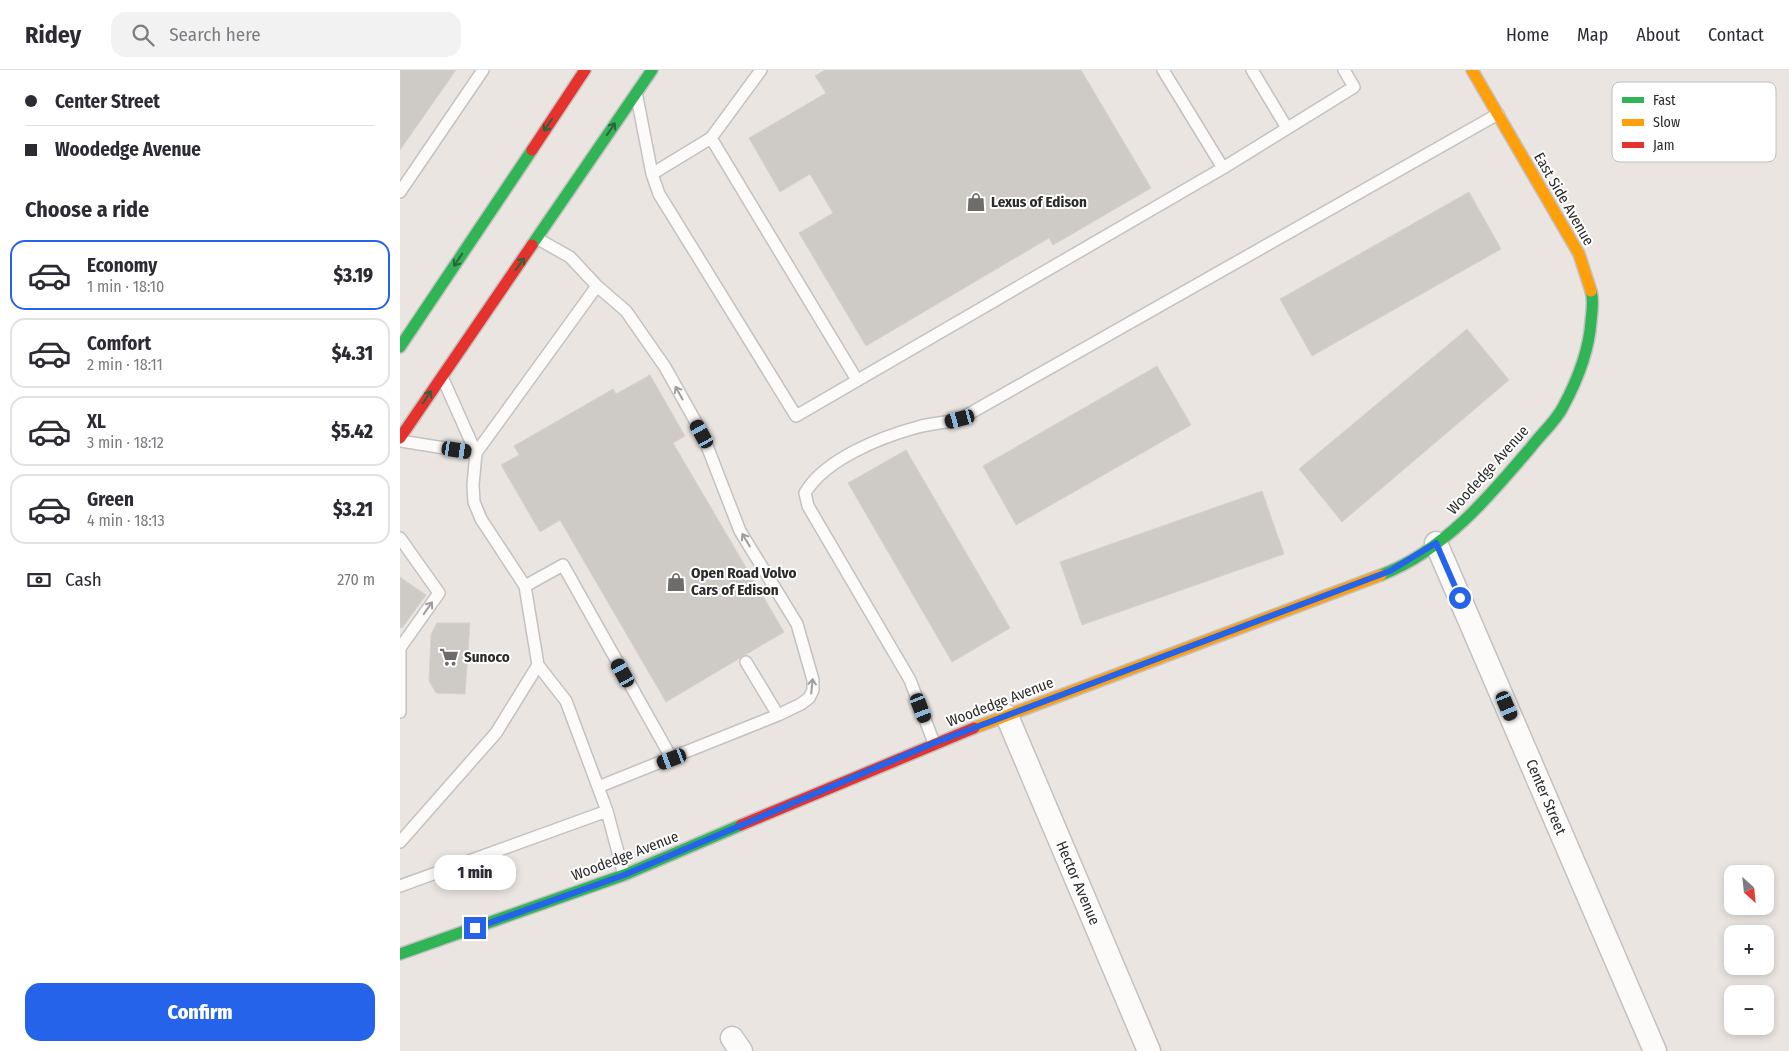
<!DOCTYPE html>
<meta charset="utf-8">
<style>
body{margin:0;font-family:"Fira Sans Condensed",sans-serif;background:#f2f2f3;color:#2b2b33;height:100vh;display:flex;flex-direction:column;font-size:19px;white-space:nowrap}
*{box-sizing:border-box;margin:0}
p{font-size:16px;color:#7c7c81}
.icon{flex:none;width:28px;height:28px;fill:none;stroke:currentColor;stroke-width:2;stroke-linecap:round;stroke-linejoin:round}
.map{position:relative;flex:1;overflow:hidden}
.drawer{display:flex;flex-direction:column;background:#fff;width:400px}
.drawer>*{flex:none}
.top-card{display:grid;align-content:center;height:110px;padding:0 25px;background:#fff}
.needle{width:32px;rotate:153deg}
.tools{position:absolute;left:1324px;top:795px;display:grid;gap:10px}
.tools a{display:grid;place-items:center;width:50px;height:50px;border-radius:10px;background:#fff;box-shadow:0 2px 8px #0003;font-size:25px}
.end{position:absolute;width:22px;height:22px;margin:-11px;border:6px solid #2563eb;background:#fff;box-shadow:0 0 0 2px #fff}
.from{border-radius:50%}
.bubble{position:absolute;height:35px;border-radius:15px;background:#fff;box-shadow:0 2px 8px #0003;font-size:16px;font-weight:800;line-height:35px;text-align:center}
.car{position:absolute;width:15px;height:30px;margin:-15px -8px;border-radius:6px;box-shadow:0 0 4px 1px #0007;background:linear-gradient(#222 24%,#8ab4d8 0 40%,#222 0 76%,#8ab4d8 0 86%,#222 0)}
.top-card b{display:flex;align-items:center;gap:18px;height:48px;font-size:19px}
.top-card b+b{border-top:1px solid #e1e1e2}
.top-card i{width:12px;height:12px;background:#2b2b33}
ul{padding:0;list-style:none}
li{display:flex;align-items:center;gap:15px;height:70px;margin:0 10px 8px;padding:0 15px;border:2px solid #e1e1e2;border-radius:15px}
li div{flex:1}
li b{display:block;font-size:19px}
li em{font-style:normal;font-weight:800}
li.on{border-color:#2563eb}
li>.icon{width:45px;height:45px;stroke-width:1.5}
h2{padding:0 25px;font-size:22px;line-height:60px}
.pay{display:flex;align-items:center;gap:12px;height:55px;padding:0 25px;font-size:19px}
.pay p{margin-inline-start:auto}
.cta{display:flex;gap:10px;margin-top:auto;padding:10px 25px}
.cta a{flex:1;height:58px;border-radius:15px;background:#2563eb;color:#fff;font-size:20px;font-weight:800;line-height:58px;text-align:center}
header{display:flex;align-items:center;gap:30px;box-sizing:border-box;height:70px;padding:0 25px;background:#fff;border-bottom:1px solid #e1e1e2}
header strong{font-size:24px}
nav{display:flex;gap:28px;margin-inline-start:auto;font-size:18px}
.search{width:350px;height:45px;background:#f2f2f3;display:flex;align-items:center;gap:12px;box-sizing:border-box;padding:0 18px;border-radius:15px;color:#7c7c81;font-size:19px}
main{display:flex;flex:1;min-height:0}
.map>svg:first-child{display:block}
.building{fill:#cecbc7;stroke:#d5d1cc}
.lines{fill:none;stroke-linecap:round;stroke-linejoin:round}
.lane-casing{stroke:#c3c1c2;stroke-width:14}
.street-casing{stroke:#c3c1c2;stroke-width:25}
.fast-casing{stroke:#c3c1c2;stroke-width:14}
.slow-casing{stroke:#c3c1c2;stroke-width:14}
.jam-casing{stroke:#c3c1c2;stroke-width:14}
.lane{stroke:#fcfbfa;stroke-width:11}
.street{stroke:#fcfbfa;stroke-width:22}
.fast{stroke:#30b455;stroke-width:11}
.slow{stroke:#ff9f0a;stroke-width:11}
.jam{stroke:#e5322d;stroke-width:11}
.oneway{stroke:#2d623c}
.oneway2{stroke:#9e9d9d}
.route{stroke:#2563eb;stroke-width:6}
.labels{text-anchor:middle;stroke-width:4;stroke-linejoin:round;paint-order:stroke}
.street-label{font-size:15px;fill:#2b2b2b;stroke:#fff}
.poi-label{font-size:15px;font-weight:bold;fill:#2b2b2b;stroke:#fff;text-anchor:start}
.key{fill:#fff;stroke:#bfbfbf;stroke-width:1}
.key-label{font-size:14px;fill:#2b2b2b}
</style>
<header>
<strong>Ridey</strong>
<div class="search"><svg class="icon" aria-label="search" viewBox="0 0 24 24"><circle cx="10" cy="10" r="6"/><path d="M15 15l6 6"/></svg>Search here</div>
<nav><a>Home</a><a>Map</a><a>About</a><a>Contact</a></nav>
</header>
<main>
<section class="drawer">
<div class="top-card">
<b><i class="from"></i>Center Street</b>
<b><i></i>Woodedge Avenue</b>
</div>
<h2>Choose a ride</h2>
<ul>
<li class="on"><svg class="icon" aria-label="car" viewBox="0 0 24 24"><path d="M5 17H2v-5l4-1 3-4h7l3 4 3 1v5h-3M9 17h6M6 11h13"/><circle cx="7" cy="17" r="2"/><circle cx="17" cy="17" r="2"/></svg><div><b>Economy</b><p>1 min · 18:10</p></div><em>$3.19</em></li>
<li><svg class="icon" aria-label="car" viewBox="0 0 24 24"><path d="M5 17H2v-5l4-1 3-4h7l3 4 3 1v5h-3M9 17h6M6 11h13"/><circle cx="7" cy="17" r="2"/><circle cx="17" cy="17" r="2"/></svg><div><b>Comfort</b><p>2 min · 18:11</p></div><em>$4.31</em></li>
<li><svg class="icon" aria-label="car" viewBox="0 0 24 24"><path d="M5 17H2v-5l4-1 3-4h7l3 4 3 1v5h-3M9 17h6M6 11h13"/><circle cx="7" cy="17" r="2"/><circle cx="17" cy="17" r="2"/></svg><div><b>XL</b><p>3 min · 18:12</p></div><em>$5.42</em></li>
<li><svg class="icon" aria-label="car" viewBox="0 0 24 24"><path d="M5 17H2v-5l4-1 3-4h7l3 4 3 1v5h-3M9 17h6M6 11h13"/><circle cx="7" cy="17" r="2"/><circle cx="17" cy="17" r="2"/></svg><div><b>Green</b><p>4 min · 18:13</p></div><em>$3.21</em></li>
</ul>
<div class="pay"><svg class="icon" aria-label="cash" viewBox="0 0 24 24"><path d="M3 7h18v10H3z"/><circle cx="12" cy="12" r="2"/></svg>Cash<p>270 m</p></div>
<div class="cta"><a>Confirm</a></div>
</section>
<div class="map">
<svg width="1389" height="981" viewBox="0 0 1389 981">
<rect width="100%" height="100%" fill="#eae5e0"/>
<path class="building" d="M0,0H56L0,80Z
M425,0H681L751,118L653,175L649,168L466,276L399,163L433,143L410,104L380,122L349,68L426,23L415,6Z
M1069,122L1101,179L912,286L880,229Z
M1067,259L1109,310L942,452L899,399Z
M757,296L791,355L616,455L583,396Z
M250,305L285,366L273,373L384,562L266,632L160,450L140,462L101,395L119,385L114,376L213,319L216,324Z
M506,380L610,558L552,592L448,413Z
M862,421L884,484L682,555L660,492Z
M0,507L26,525L2,558L0,557Z
M37,553H70L65,624L36,623L29,611L31,564Z"/>
<g class="lines">
<g class="lane-casing">
<path id="lane" d="M852,0L887,58
M237,27L252,104L259,124L396,346L823,98L763,0
M311,68L457,310
M823,98L954,17L944,0
M252,104L311,68L361,0
M0,122L83,0
M138,169L170,187L197,216L76,383L73,415L74,432L81,449L125,516L138,595L166,631L207,741L224,805
M197,216L226,241L265,297L302,363L340,461L397,554L413,610V620L409,628L401,634L378,645
M43,309L76,383
M0,371L76,383
M0,468L39,523L0,578V642
M125,516L163,495L272,689
M534,673L510,610L408,436L405,423C425,389 481,367 518,357C532,353 546,353 560,349L1098,44
M198,717L378,645L346,592
M0,772L96,663L138,595
M0,816L207,741"/>
</g>
<g class="street-casing">
<path id="street" d="M1036,473L1255,981
M607,646L749,981
M332,968L341,981"/>
</g>
<g class="fast-casing">
<path id="fast" d="M132,175L252,0
M0,277L132,80
M981,505C1044,481 1090,426 1132,376C1142,363 1156,351 1163,337C1177,311 1189,281 1191,251C1192,241 1194,231 1191,221
M0,884L224,805L341,755"/>
</g>
<g class="slow-casing">
<path id="slow" d="M1072,0L1179,184L1191,221
M574,658L981,505"/>
</g>
<g class="jam-casing">
<path id="jam" d="M132,80L185,0
M0,368L132,175
M341,755L574,658"/>
</g>
<use href="#lane" class="lane"/>
<use href="#street" class="street"/>
<use href="#fast" class="fast"/>
<use href="#slow" class="slow"/>
<use href="#jam" class="jam"/>
</g>
<defs><path id="oneway-shaft" d="M-6 0H5M1.5-3L5.5 0L1.5 3" fill="none" stroke-width="1.6" stroke-linecap="round" stroke-linejoin="round" transform="scale(1.25)"/></defs>
<g class="oneway">
<use href="#oneway-shaft" transform="translate(148 55) rotate(124)"/>
<use href="#oneway-shaft" transform="translate(211 59) rotate(-56)"/>
<use href="#oneway-shaft" transform="translate(58 190) rotate(124)"/>
<use href="#oneway-shaft" transform="translate(120 194) rotate(-55)"/>
<use href="#oneway-shaft" transform="translate(27 327) rotate(-56)"/>
</g>
<g class="oneway2">
<use href="#oneway-shaft" transform="translate(279 323) rotate(-119)"/>
<use href="#oneway-shaft" transform="translate(346 470) rotate(-121)"/>
<use href="#oneway-shaft" transform="translate(28 538) rotate(-55)"/>
<use href="#oneway-shaft" transform="translate(412 616) rotate(-84)"/>
</g>
<g class="lines">
<path class="route" d="M75,858L224,805L534,673L990,501L1036,473L1060,528"/>
</g>
<defs>
<g id="shop-bare" transform="scale(1.5)"><path d="M-5-2.5h2.3a2.7 3.5 0 0 1 5.4 0H5L5.5 6h-11ZM-1.5-2.5h3a1.5 2.3 0 0 0-3 0Z" fill="#6e6c6a" stroke="#fff" stroke-width="2.5" paint-order="stroke"/></g>
<g id="supermarket-bare" transform="scale(1.5)"><path d="M-6-5.5h2.5l.6 2H6L4.5 2H-2.5L-4.4-4H-6ZM-1.5 3.2a1.3 1.3 0 1 0 .1 0ZM3 3.2a1.3 1.3 0 1 0 .1 0Z" fill="#6e6c6a" stroke="#fff" stroke-width="2.5" paint-order="stroke"/></g>
</defs>
<g fill-rule="evenodd">
<use href="#shop-bare" x="576" y="132"/>
<use href="#shop-bare" x="276" y="512"/>
<use href="#supermarket-bare" x="49" y="587"/>
</g>
<g class="labels">
<g class="street-label">
<text transform="translate(1164 129) rotate(60)" y="5">East Side Avenue</text>
<text transform="translate(1088 400) rotate(-48)" y="5">Woodedge Avenue</text>
<text transform="translate(600 632) rotate(-21)" y="5">Woodedge Avenue</text>
<text transform="translate(1146 727) rotate(67)" y="5">Center Street</text>
<text transform="translate(225 786) rotate(-21)" y="5">Woodedge Avenue</text>
<text transform="translate(678 813) rotate(67)" y="5">Hector Avenue</text>
</g>
<g class="poi-label">
<text x="591" y="137">Lexus of Edison</text>
<text x="291" y="508">Open Road Volvo<tspan x="291" dy="17">Cars of Edison</tspan></text>
<text x="64" y="592">Sunoco</text>
</g>
</g>
<rect x="1212" y="12" width="164" height="80" rx="8" class="key"/>
<rect x="1222" y="27" width="22" height="6" fill="#30b455"/>
<rect x="1222" y="49" width="22" height="7" fill="#ff9f0a"/>
<rect x="1222" y="72" width="22" height="6" fill="#e5322d"/>
<g class="key-label">
<text x="1253" y="35">Fast</text>
<text x="1253" y="57">Slow</text>
<text x="1253" y="80">Jam</text>
</g>
</svg>
<div class="tools">
<a><svg class="needle" viewBox="-14 -14 28 28"><path d="M0-13l5 13h-10z" fill="#e53935"/><path d="M0 13l5-13h-10z" fill="#7c7c81"/></svg></a>
<a>+</a>
<a>−</a>
</div>
<i class="end from" style="left:1060px;top:528px"></i>
<i class="end" style="left:75px;top:858px"></i>
<div class="bubble" style="left:34px;top:785px;width:82px">1 min</div>
<i class="car" style="left:560px;top:349px;rotate:255deg"></i>
<i class="car" style="left:302px;top:364px;rotate:331deg"></i>
<i class="car" style="left:57px;top:380px;rotate:99deg"></i>
<i class="car" style="left:223px;top:603px;rotate:331deg"></i>
<i class="car" style="left:1107px;top:636px;rotate:157deg"></i>
<i class="car" style="left:521px;top:638px;rotate:159deg"></i>
<i class="car" style="left:272px;top:689px;rotate:249deg"></i>
</div>
</main>
